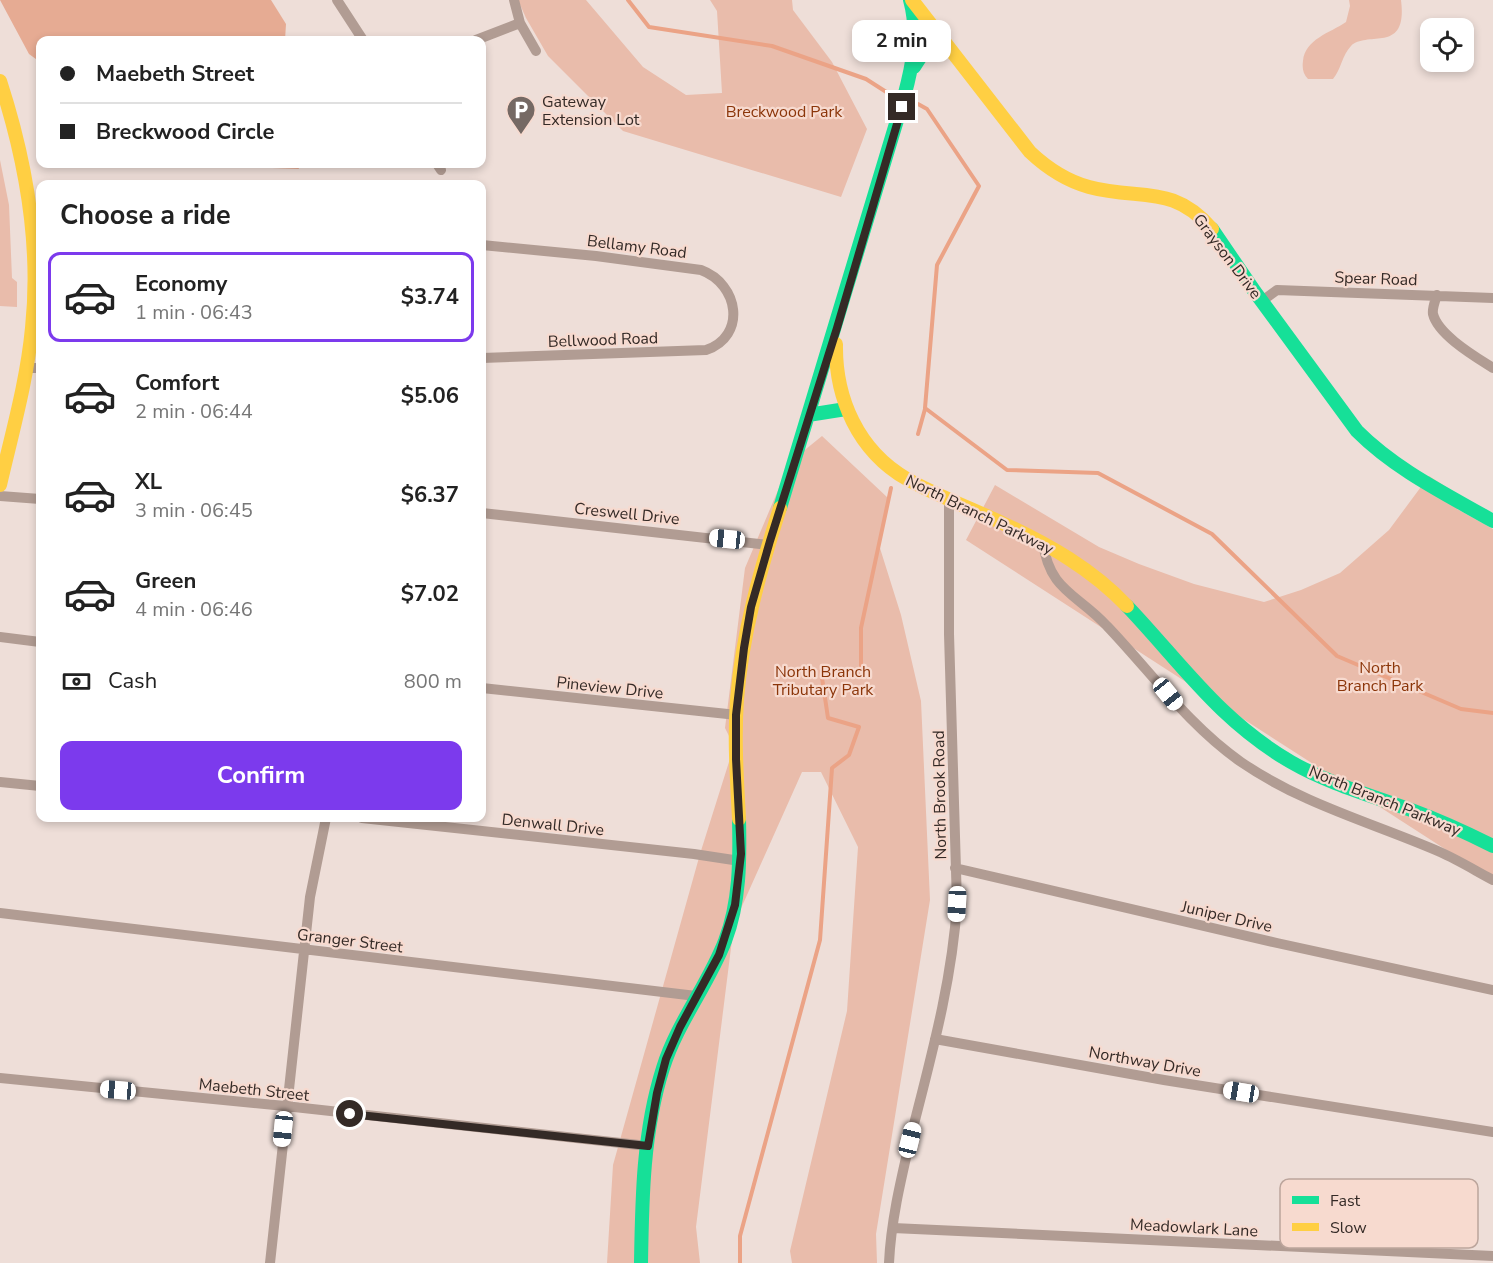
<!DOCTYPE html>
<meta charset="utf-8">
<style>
body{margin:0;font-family:"Nunito Sans",sans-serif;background:#f6f6f6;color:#222;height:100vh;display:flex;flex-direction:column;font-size:22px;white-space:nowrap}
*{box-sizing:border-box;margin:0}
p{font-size:20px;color:#767676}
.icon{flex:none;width:33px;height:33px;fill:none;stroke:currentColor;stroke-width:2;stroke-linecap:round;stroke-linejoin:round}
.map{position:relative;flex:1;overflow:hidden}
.panel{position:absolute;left:36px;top:180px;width:450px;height:642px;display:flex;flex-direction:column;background:#fff;border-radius:12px;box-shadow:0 3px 9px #0003}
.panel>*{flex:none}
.top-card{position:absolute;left:36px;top:36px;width:450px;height:132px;border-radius:12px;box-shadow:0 3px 9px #0003;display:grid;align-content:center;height:132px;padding:0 24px;background:#fff}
.controls{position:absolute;left:1420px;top:18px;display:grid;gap:12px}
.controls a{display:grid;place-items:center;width:54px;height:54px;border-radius:12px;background:#fff;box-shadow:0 3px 9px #0003;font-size:30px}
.end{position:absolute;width:27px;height:27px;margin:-14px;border:8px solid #342a26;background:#fff;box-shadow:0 0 0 3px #fff}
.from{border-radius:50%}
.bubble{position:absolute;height:42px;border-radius:12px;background:#fff;box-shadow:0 3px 9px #0003;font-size:20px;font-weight:700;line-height:42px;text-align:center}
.car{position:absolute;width:18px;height:36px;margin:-18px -9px;border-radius:8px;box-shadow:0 0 4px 2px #0007;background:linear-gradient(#fff 24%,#345 0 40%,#fff 0 76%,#345 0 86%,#fff 0)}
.top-card b{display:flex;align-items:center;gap:21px;height:57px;font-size:22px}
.top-card b+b{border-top:2px solid #e0e0e0}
.top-card i{width:15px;height:15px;background:#222}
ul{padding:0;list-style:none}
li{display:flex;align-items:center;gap:18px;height:90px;margin:0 12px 9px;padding:0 12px;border:3px solid transparent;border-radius:12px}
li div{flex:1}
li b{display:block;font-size:22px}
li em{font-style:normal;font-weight:700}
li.selected{border-color:#7c3aed}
li>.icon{width:54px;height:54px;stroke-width:1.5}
h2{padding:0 24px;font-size:27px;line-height:72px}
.pay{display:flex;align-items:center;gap:15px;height:66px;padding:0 24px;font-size:22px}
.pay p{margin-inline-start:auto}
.cta{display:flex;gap:12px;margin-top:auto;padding:12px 24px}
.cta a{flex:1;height:69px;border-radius:12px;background:#7c3aed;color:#fff;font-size:24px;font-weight:700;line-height:69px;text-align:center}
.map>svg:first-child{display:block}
.green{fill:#e9bcab}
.forest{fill:#e6ab93}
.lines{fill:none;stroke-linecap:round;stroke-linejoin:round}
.stream{stroke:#eba386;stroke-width:4}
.street{stroke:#b19c93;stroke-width:10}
.fast{stroke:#16e098;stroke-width:14}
.slow{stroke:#ffcf43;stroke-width:14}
.route{stroke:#342a26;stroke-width:8}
.labels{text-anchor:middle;stroke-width:4.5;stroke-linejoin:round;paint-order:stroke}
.poi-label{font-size:16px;fill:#342a26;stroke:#f7dacf;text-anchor:start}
.park-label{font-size:16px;fill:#8b3509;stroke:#f7dacf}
.street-label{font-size:16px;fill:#342a26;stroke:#f7dacf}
.key{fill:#f7dacf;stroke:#bca59c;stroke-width:1.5}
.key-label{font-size:16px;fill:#342a26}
</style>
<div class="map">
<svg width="1493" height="1263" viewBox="0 0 1493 1263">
<rect width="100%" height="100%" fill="#eeded8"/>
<path class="green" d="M518,0H586L643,67L686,95L722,93L717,11L710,0H792L793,10L832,62L867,129L841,197L623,131L548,56L526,18Z
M1349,0H1401C1408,55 1368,30 1351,46C1342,55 1341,70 1333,79H1308C1303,74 1302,68 1303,61C1305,39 1330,33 1346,22L1350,6Z
M0,160L9,205L12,278L17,282V307L0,306Z
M822,436L888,498L879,545L901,615L921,701L930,900L876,1234L877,1263H792L790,1251L847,1011L858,847L821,772H802L734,924L696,1227L700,1263H607L613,1165L700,854L734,746L725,728L745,568L790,462Z
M1429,476L1462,497L1457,509L1493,529V880L966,540L995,485L1099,547L1139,564L1194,584L1264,602L1301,590L1340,573L1389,530Z"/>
<path class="forest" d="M0,0H271L286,24L285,40H40V62L29,54Z
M272,164H297L299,169L272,168Z"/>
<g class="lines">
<path class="stream" d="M628,0L649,27L772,46L866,79L891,95
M918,104L927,109L979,186L937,265L925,408L1007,470L1098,473L1212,534L1337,656L1461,709L1493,713
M918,434L925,409
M740,1263V1236L820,940L832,768L849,755L859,727L828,718L821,671L861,674V628L891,488"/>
<path class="street" d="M337,0L363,40
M514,0L520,23L536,51
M476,40L520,23
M437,164L441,170
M482,245L596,256L701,270C739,284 747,336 706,350L482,358
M1437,295C1435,301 1432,308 1433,314C1438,335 1476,357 1493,368
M1262,301L1277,290L1493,298
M26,368H40
M0,496L40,499
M482,513L769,545
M1043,542C1049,591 1078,594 1107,626C1151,672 1188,725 1241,762C1302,804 1373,823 1440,852C1458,860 1476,871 1493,880
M0,637L40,642
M482,688L737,715
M0,782L40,786
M362,818L694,854L740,861
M955,868L1277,943L1493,990
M0,913L696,996
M935,1039L1164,1080L1493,1132
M0,1078L285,1106L648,1146
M893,1228L1493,1256
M270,1263L310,897L326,818
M889,1263C891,1219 902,1175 912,1132C931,1057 952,982 957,904L949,634V499"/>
<path class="fast" d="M914,67L925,50L942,38
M1212,229L1255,292L1357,431C1396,470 1446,494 1493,521
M808,415L846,409
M780,508L904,97C913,64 919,33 910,0
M1127,606C1182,664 1219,720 1291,762C1329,784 1373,796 1414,811C1441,821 1467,833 1493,846
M641,1263C642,1198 643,1131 663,1068C677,1023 708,985 725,941C740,902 740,860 739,819"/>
<path class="slow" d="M912,0L1030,152C1047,168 1067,181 1089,187C1140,201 1172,183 1212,229
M0,81C26,161 41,244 32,328C27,381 12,433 0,485
M836,344C835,398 858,451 907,479C937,496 971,508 1002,523C1048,544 1092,569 1127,606
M739,819C737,779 734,740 737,700C742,634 760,571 780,508"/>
</g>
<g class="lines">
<path class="route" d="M350,1114L648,1146L657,1093L666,1059L680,1027L719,955L735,905L741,854L736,759V715L744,648L751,607L770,541L837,328L902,107"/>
</g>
<defs>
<g id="parking-pin" transform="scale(1.5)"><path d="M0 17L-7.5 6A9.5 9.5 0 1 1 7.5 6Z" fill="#756964" stroke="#f7dacf"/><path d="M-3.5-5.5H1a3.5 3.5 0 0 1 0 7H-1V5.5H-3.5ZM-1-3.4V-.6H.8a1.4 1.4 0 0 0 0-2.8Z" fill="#fff"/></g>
</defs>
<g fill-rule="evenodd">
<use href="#parking-pin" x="521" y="110"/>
</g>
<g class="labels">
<g class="poi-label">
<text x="542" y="107">Gateway<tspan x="542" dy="18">Extension Lot</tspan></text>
</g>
<g class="park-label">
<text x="784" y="117">Breckwood Park</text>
<text x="1380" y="673">North<tspan x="1380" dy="18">Branch Park</tspan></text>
<text x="823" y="677">North Branch<tspan x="823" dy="18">Tributary Park</tspan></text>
</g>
<g class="street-label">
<text transform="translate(637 246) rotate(7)" y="6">Bellamy Road</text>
<text transform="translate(1228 256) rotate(53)" y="6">Grayson Drive</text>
<text transform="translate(1376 278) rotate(2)" y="6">Spear Road</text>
<text transform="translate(603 339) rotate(-2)" y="6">Bellwood Road</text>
<text transform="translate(627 513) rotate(6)" y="6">Creswell Drive</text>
<text transform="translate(980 514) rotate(26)" y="6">North Branch Parkway</text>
<text transform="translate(610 687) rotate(6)" y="6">Pineview Drive</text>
<text transform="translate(939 795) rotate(-91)" y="6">North Brook Road</text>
<text transform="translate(1385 800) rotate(22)" y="6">North Branch Parkway</text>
<text transform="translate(553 824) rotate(6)" y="6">Denwall Drive</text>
<text transform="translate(1227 916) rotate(13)" y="6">Juniper Drive</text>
<text transform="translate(350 940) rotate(7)" y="6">Granger Street</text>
<text transform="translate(1145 1061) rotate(10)" y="6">Northway Drive</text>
<text transform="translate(254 1089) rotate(6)" y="6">Maebeth Street</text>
<text transform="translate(1194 1227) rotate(3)" y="6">Meadowlark Lane</text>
</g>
</g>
<rect x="1280" y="1179" width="198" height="69" rx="9" class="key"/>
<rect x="1292" y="1196" width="27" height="8" fill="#16e098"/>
<rect x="1292" y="1223" width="27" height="8" fill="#ffcf43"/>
<g class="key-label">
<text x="1330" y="1206">Fast</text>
<text x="1330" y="1233">Slow</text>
</g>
</svg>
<div class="controls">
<a><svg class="icon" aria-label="locate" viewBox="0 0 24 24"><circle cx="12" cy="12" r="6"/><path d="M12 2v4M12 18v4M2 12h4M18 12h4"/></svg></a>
</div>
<i class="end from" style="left:350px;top:1114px"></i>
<i class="end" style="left:902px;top:107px"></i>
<div class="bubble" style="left:852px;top:20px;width:99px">2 min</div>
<i class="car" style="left:727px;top:539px;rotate:276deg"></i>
<i class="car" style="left:1168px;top:694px;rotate:141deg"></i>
<i class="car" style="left:957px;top:904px;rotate:183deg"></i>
<i class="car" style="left:118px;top:1090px;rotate:275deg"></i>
<i class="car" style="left:1241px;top:1092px;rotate:279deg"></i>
<i class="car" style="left:283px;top:1129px;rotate:186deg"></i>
<i class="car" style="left:910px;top:1140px;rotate:14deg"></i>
<div class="top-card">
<b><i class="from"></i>Maebeth Street</b>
<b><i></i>Breckwood Circle</b>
</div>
<section class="panel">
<h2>Choose a ride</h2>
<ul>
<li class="selected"><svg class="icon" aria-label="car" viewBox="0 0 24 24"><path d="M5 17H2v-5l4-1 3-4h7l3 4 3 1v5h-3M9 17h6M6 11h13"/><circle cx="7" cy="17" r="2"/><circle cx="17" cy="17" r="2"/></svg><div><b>Economy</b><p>1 min · 06:43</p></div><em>$3.74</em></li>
<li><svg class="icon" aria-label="car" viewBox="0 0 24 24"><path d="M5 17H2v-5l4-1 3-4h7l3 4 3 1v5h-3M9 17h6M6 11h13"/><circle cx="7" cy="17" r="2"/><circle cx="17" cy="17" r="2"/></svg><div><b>Comfort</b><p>2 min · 06:44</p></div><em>$5.06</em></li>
<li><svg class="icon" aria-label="car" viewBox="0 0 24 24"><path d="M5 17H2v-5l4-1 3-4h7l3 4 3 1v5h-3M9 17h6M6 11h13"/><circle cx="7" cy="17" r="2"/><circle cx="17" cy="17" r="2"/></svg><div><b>XL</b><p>3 min · 06:45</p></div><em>$6.37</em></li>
<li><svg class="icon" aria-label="car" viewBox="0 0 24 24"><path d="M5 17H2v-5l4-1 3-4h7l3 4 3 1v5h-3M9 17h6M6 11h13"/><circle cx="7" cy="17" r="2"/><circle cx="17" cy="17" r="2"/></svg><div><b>Green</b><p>4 min · 06:46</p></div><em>$7.02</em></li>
</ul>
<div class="pay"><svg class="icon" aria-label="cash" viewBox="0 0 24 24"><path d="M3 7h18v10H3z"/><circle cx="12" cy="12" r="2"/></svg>Cash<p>800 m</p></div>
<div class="cta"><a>Confirm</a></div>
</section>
</div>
